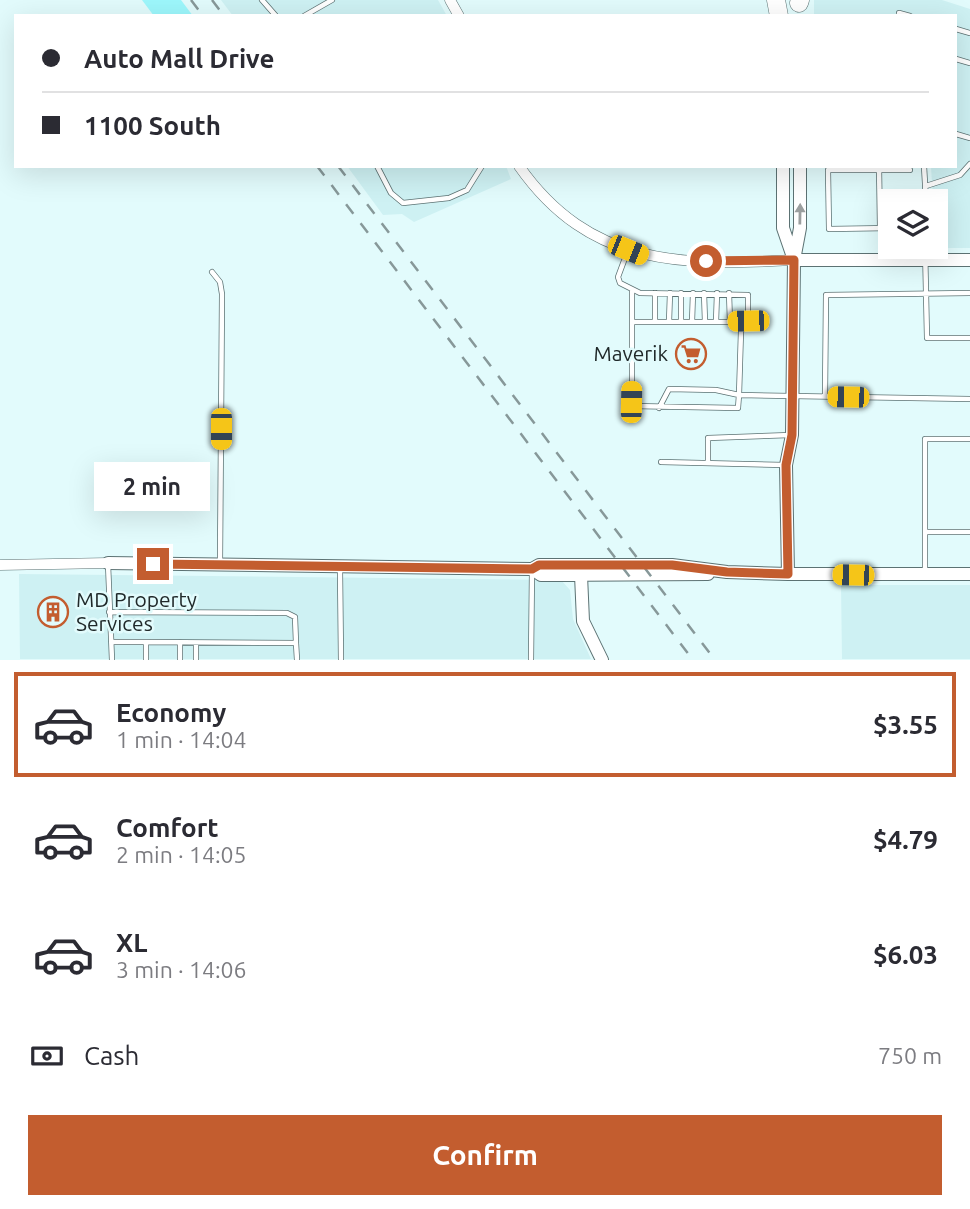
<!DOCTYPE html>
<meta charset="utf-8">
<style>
body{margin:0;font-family:Ubuntu,sans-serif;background:#f2f2f3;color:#2b2b33;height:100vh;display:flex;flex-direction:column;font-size:26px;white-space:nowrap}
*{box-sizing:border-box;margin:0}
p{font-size:23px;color:#7c7c81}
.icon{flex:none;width:38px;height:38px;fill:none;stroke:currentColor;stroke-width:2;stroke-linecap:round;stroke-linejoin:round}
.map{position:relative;height:660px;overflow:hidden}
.details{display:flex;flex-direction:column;background:#fff;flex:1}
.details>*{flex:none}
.guide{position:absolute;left:14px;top:14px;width:943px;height:154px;border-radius:0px;box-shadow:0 7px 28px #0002;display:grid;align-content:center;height:154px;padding:0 28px;background:#fff}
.controls{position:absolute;left:878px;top:189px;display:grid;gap:14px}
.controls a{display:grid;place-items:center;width:70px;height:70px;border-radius:0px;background:#fff;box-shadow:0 7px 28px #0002;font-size:35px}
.end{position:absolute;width:32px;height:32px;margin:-16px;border:9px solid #c35d2f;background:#fff;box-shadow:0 0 0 4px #fff}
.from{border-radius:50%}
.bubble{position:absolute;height:49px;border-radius:0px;background:#fff;box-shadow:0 7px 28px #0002;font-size:23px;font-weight:700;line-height:49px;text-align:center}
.car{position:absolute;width:21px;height:42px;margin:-21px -10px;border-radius:9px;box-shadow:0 0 5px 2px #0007;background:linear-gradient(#f5c518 24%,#345 0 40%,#f5c518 0 76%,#345 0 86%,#f5c518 0)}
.guide b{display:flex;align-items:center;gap:24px;height:66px;font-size:26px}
.guide b+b{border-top:2px solid #e1e1e2}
.guide i{width:18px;height:18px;background:#2b2b33}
ul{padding:12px 0 0;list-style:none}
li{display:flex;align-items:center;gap:21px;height:105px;margin:0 14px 10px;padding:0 14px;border:4px solid transparent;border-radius:0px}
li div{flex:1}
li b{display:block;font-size:26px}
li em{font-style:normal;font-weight:700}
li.active{border-color:#c35d2f}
li>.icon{width:63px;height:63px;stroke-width:1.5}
.pay{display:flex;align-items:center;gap:18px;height:77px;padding:0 28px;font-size:26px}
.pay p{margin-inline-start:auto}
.primary-button{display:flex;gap:14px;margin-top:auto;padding:14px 28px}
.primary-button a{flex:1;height:80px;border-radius:0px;background:#c35d2f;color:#fff;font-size:28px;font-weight:700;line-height:80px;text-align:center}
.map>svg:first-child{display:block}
.built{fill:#cef1f3}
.green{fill:#9df7fc}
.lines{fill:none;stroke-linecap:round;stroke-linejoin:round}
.service-casing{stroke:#5c7273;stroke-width:6}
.minor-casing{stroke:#5c7273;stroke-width:11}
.tertiary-casing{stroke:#5c7273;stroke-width:14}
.motorway-casing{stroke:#5c7273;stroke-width:19}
.service{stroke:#fff;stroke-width:4.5}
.minor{stroke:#fff;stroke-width:10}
.tertiary{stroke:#fff;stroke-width:12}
.motorway{stroke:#fff;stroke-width:18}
.rail{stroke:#879899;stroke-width:2.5;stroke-dasharray:12 12;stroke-linecap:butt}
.oneway{fill:#9b9f9f}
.route{stroke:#c35d2f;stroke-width:9}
.labels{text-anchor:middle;stroke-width:5;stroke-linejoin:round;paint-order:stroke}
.poi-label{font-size:21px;fill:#20292a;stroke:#e2fbfc;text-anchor:end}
</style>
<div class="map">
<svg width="970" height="660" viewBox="0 0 970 660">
<rect width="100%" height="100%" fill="#e2fbfc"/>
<path class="built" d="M221,0H438L447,16H233Z
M814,0H942L970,9V248H933L936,247V201H933L931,166H956V16H814Z
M347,166H506L511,179L414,222L402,214L383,215Z
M19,574L561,580L570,590L573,619L591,659H20Z
M841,585H970V659H842Z"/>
<path class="green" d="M142,0H181L193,16H154Z"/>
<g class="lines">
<g class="service-casing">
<path id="service" d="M262,0L276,16
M304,16L332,0
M899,16V13L910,16
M956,29L970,33
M956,59L970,63
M956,134L970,138
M377,166L391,193L403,203L449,198L467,190L482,166
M879,166L880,228
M924,166L926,201
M926,186L960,175L970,164
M891,228L829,229L828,170H910
M925,247L927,338H970
M628,250L618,277L620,283L640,293L748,295V322L741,331L739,395L970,399
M212,272L220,282L222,294L220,564
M632,291V406L738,408L739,395L716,390L669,389L659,408
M681,293V322
M704,293L705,322
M729,293L730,322
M655,321V293
M632,322H748
M669,322L670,293
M692,322L693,293
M716,322L717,293
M825,396L826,295L970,293
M661,462L785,465
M708,462V438L791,435
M925,532H970
M108,564L112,660
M340,569L341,660
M925,574V439H970
M109,612L287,613L295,617L296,643
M112,642H146
M180,642V660
M196,643V660
M146,660V642L296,643L297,660
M531,660L532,570"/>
</g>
<g class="minor-casing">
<path id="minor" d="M450,0L459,16
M519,166C590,267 682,266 794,260
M0,565L108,563"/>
</g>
<g class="tertiary-casing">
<path id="tertiary" d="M783,166V228L793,257
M794,260H970
M108,563L532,569L539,565H672L727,572L788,574H970
M532,569L541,575L708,574
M788,574L786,465L792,435L794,260L800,228V166
M581,575L583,621L602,660"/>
</g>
<g class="motorway-casing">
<path id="motorway" d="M776,0L779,16
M799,3L800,0"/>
</g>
<use href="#service" class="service"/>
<use href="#minor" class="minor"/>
<use href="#tertiary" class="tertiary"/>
<use href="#motorway" class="motorway"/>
<path class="rail" d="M191,0L203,16
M212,0L224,16
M317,166L693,660
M338,166L715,660"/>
</g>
<defs><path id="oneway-solid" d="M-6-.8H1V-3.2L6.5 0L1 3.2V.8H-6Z" transform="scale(1.75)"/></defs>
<use class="oneway" href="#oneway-solid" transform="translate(800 214) rotate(-89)"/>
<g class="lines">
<path class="route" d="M153,564L532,569L539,565H672L727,572L788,574L786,465L792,435L794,260L706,261"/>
</g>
<defs>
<g id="supermarket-ring" transform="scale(1.575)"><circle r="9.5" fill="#e2fbfc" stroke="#c35d2f" stroke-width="1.5"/><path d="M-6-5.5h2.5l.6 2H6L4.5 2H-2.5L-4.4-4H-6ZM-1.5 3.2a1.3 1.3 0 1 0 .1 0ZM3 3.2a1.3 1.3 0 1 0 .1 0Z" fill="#c35d2f"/></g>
<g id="building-ring" transform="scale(1.575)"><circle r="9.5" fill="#e2fbfc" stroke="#c35d2f" stroke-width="1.5"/><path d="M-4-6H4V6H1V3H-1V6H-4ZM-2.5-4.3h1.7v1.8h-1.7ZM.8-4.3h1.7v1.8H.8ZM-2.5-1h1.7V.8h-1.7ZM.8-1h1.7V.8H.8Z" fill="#c35d2f"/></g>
</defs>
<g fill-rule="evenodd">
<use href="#supermarket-ring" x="691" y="354"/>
<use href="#building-ring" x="53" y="612"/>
</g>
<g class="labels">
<g class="poi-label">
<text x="668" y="361">Maverik</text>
<text x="76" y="607" text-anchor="start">MD Property<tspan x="76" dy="24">Services</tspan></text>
</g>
</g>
</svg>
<div class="controls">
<a><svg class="icon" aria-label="layers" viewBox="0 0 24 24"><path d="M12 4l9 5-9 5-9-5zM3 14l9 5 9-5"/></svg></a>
</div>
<i class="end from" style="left:706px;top:261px"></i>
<i class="end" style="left:153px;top:564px"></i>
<div class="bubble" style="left:94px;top:462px;width:116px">2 min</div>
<i class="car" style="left:628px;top:250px;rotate:112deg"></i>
<i class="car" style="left:748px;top:321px;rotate:269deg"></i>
<i class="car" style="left:848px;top:397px;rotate:271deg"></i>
<i class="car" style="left:631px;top:402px;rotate:1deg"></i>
<i class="car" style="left:221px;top:429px;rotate:180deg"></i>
<i class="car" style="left:853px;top:575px;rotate:271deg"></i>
<div class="guide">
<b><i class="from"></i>Auto Mall Drive</b>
<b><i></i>1100 South</b>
</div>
</div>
<section class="details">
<ul>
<li class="active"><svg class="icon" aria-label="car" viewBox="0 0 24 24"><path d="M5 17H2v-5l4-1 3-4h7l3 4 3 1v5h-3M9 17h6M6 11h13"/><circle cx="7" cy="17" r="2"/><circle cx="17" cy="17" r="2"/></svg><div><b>Economy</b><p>1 min · 14:04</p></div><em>$3.55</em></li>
<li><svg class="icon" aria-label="car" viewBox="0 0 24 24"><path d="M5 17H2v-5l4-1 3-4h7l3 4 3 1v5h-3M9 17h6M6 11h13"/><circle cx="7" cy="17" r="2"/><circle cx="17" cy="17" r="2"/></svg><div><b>Comfort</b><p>2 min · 14:05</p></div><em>$4.79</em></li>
<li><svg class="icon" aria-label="car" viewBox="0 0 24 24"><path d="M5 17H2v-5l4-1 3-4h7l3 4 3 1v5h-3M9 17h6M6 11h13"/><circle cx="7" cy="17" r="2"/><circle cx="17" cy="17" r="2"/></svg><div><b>XL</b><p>3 min · 14:06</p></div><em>$6.03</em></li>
</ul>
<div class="pay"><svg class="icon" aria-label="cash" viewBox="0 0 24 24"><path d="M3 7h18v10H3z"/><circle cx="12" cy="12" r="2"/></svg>Cash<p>750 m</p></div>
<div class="primary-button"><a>Confirm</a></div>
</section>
